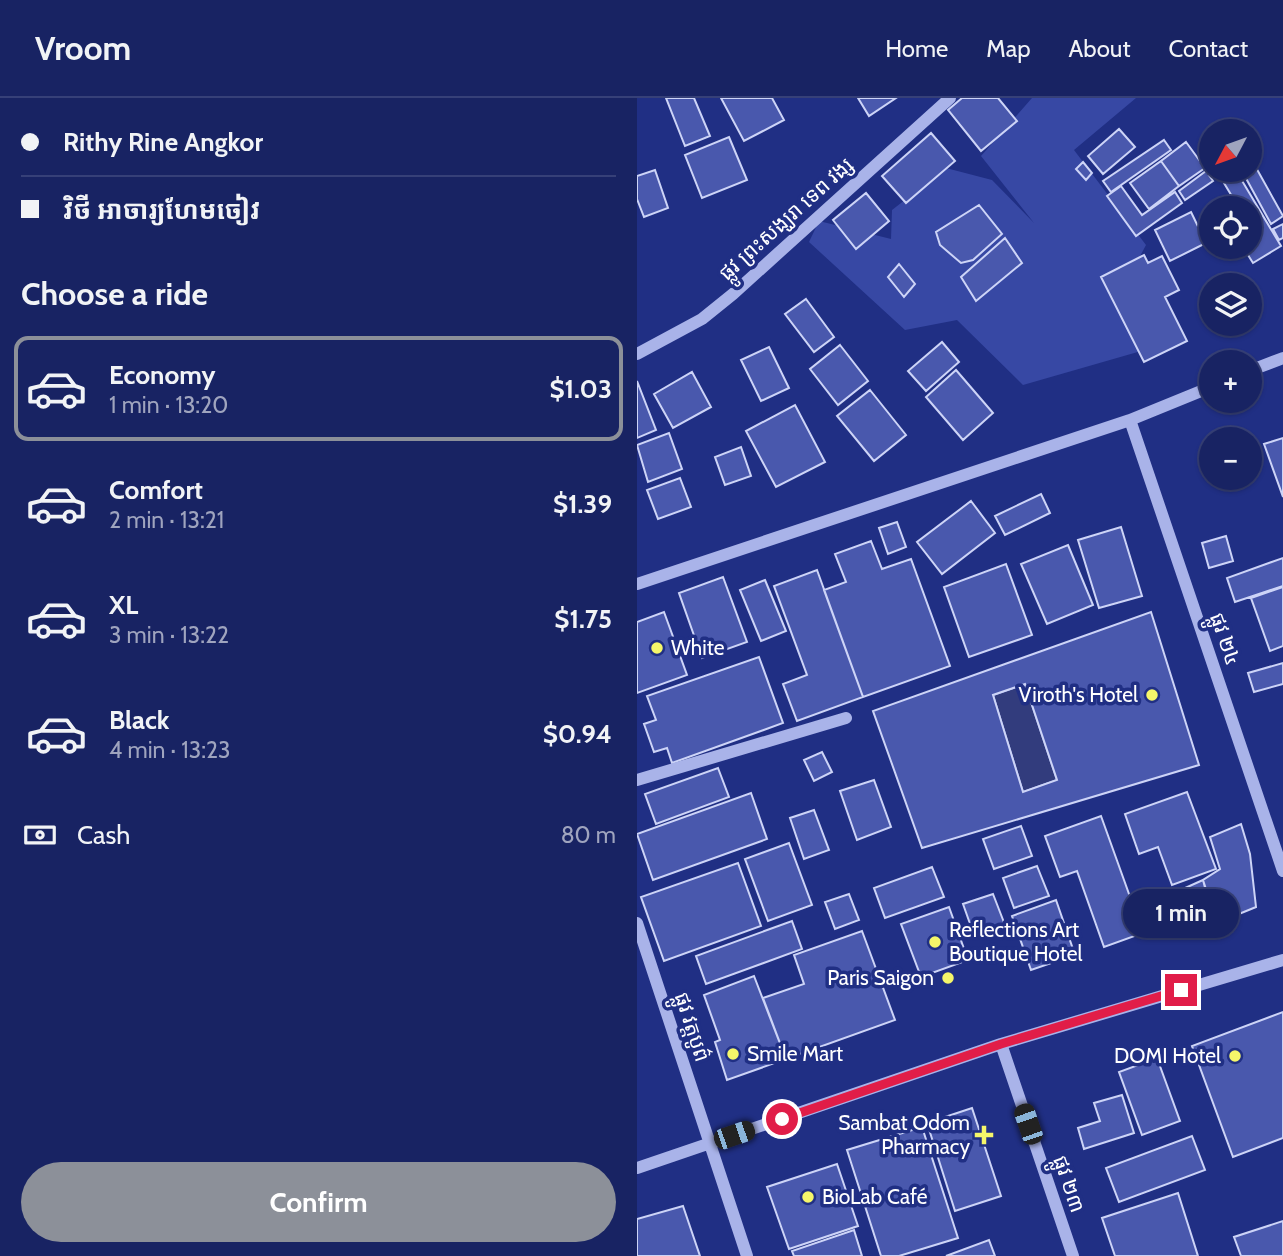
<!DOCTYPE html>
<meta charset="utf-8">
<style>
body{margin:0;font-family:Cabin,"Noto Sans Khmer",sans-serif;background:#212b69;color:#f1f3f6;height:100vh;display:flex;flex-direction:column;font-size:26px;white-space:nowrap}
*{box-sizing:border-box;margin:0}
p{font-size:23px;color:#9fa4be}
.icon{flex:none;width:38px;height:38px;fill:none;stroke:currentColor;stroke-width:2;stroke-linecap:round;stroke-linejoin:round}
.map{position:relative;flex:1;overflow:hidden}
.panel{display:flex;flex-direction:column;background:#182363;width:637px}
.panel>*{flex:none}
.banner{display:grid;align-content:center;height:154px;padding:0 21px;background:#182363}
.needle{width:46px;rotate:229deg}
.buttons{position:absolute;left:562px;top:21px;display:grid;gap:14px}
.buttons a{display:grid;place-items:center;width:63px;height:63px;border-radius:50%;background:#182363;box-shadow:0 2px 5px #0004,0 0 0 2px #364078;font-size:35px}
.end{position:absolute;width:32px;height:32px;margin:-16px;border:9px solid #e11d48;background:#fff;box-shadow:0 0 0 4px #fff}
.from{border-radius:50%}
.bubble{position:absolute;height:49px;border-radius:24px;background:#182363;box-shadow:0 2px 5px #0004,0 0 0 2px #364078;font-size:23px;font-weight:800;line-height:49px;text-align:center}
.car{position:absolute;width:21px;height:42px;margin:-21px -10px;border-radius:9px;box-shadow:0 0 5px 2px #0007;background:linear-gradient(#222 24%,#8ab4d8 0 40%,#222 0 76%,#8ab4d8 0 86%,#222 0)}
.banner b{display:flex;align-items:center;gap:24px;height:66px;font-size:26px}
.banner b+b{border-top:2px solid #364078}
.banner i{width:18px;height:18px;background:#f1f3f6}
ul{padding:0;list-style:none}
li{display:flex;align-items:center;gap:21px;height:105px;margin:0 14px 10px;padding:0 7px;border:4px solid transparent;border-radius:14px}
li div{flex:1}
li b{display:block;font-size:26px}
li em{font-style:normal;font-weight:800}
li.active{border-color:#8c9099}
li>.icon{width:63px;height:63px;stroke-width:1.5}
h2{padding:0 21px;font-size:32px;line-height:84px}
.pay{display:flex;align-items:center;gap:18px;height:77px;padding:0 21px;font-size:26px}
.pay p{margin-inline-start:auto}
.action{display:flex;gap:14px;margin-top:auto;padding:14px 21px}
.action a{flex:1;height:80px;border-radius:42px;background:#8c9099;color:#fff;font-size:28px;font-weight:800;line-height:80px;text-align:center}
header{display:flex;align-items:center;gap:42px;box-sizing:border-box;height:98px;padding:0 35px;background:#182363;border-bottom:2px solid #364078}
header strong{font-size:33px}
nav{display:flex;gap:38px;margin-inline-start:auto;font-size:24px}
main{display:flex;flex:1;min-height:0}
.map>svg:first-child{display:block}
.green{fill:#3748a4}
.water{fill:#323c7d;stroke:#9daaea;stroke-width:2}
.building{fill:#4958ad;stroke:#cdd4f7;stroke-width:2;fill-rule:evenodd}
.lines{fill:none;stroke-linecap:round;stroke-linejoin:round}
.minor{stroke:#a9b3e9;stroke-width:12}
.route{stroke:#e11d48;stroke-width:9}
.poi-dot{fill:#f5f66a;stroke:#202f84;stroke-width:2.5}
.labels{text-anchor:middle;stroke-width:7;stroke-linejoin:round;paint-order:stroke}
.street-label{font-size:21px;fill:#fff;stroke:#202f84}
.poi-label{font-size:21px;fill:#fff;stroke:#202f84;text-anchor:start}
</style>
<header>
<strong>Vroom</strong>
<nav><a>Home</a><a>Map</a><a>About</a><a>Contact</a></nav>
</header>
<main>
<section class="panel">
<div class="banner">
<b><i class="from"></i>Rithy Rine Angkor</b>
<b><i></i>វិថី អាចារ្យហែមចៀវ</b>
</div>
<h2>Choose a ride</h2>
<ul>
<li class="active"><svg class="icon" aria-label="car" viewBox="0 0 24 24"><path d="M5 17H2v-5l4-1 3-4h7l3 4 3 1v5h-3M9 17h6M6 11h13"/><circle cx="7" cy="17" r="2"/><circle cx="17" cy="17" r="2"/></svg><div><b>Economy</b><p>1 min · 13:20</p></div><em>$1.03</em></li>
<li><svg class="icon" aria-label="car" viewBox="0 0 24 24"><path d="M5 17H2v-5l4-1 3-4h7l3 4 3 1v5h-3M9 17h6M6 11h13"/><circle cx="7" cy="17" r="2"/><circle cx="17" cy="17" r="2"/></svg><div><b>Comfort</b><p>2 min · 13:21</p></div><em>$1.39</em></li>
<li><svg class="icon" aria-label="car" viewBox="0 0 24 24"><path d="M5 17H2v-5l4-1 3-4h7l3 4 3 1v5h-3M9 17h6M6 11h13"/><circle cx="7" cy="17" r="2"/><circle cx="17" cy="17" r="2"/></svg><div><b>XL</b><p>3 min · 13:22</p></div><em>$1.75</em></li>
<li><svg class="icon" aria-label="car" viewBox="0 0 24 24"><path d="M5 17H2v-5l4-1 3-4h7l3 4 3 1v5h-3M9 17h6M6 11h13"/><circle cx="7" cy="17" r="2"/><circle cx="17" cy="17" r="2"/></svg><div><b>Black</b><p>4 min · 13:23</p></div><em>$0.94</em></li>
</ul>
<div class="pay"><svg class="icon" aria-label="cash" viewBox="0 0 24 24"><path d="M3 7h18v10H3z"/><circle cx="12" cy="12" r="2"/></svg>Cash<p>80 m</p></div>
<div class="action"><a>Confirm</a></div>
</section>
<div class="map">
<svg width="646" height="1158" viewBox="0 0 646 1158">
<rect width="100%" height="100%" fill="#202f84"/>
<path class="green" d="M395,0H499L437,52L509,147L490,183L532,245L386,287L320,222L268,232L172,144L182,123L254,141L255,112L309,70L355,82L397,125L344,58Z"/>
<path class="water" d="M388,586L420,682L386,694L356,597Z"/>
<path class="building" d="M29,0H57L73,38L48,48Z
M84,0H135L147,22L107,43Z
M221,0H259L232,18Z
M325,0H361L380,23L344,53L311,12Z
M482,31L498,49L466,76L451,58Z
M294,35L318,63L269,105L245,78Z
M92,39L110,82L65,100L48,57Z
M527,42L534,52L474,94L466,83Z
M549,44L568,70L542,88L524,63Z
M524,63L542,88L512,111L493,85Z
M446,64L455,75L449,82L439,71Z
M617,66L646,118L634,126L605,73L612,72Z
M18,72L31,110L7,119L0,101V78Z
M569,73L576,83L548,102L542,93Z
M601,76L644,148L616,165L606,149H612V143L619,138L612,127V110H602L587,85Z
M484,88L505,117L538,94L545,105L499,138L470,98Z
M229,95L252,123L219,151L196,122Z
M342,107L365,136L336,162L324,165L303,147L299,134Z
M554,114L569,145L533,163L518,132Z
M646,126V140L642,142L636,131Z
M368,140L385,165L339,203L324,179Z
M507,157L511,165L525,158L542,192L528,199L550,243L507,264L464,179Z
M262,166L278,186L267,199L251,179Z
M169,201L197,239L177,254L148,216Z
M305,244L322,264L289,293L271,273Z
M203,247L231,283L201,307L173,271Z
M132,249L152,290L124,303L104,262Z
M319,272L356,315L326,342L289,299Z
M55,274L74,309L36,330L17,296Z
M0,283L19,332L0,340Z
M233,292L269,337L237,363L200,318Z
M158,307L188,364L139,389L109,333Z
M32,335L45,371L11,384L0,347Z
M646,340V399L627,346Z
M104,349L114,378L88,387L78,359Z
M43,380L54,409L21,421L10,392Z
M404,396L413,415L368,437L358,418Z
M334,403L358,435L305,476L280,444Z
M260,424L269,449L251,456L242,430Z
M484,429L505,498L462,510L441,442Z
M589,438L596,463L572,470L565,445Z
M234,443L245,471L274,461L313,568L226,599L187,492L209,484L198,456Z
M431,447L456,507L410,526L384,466Z
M646,460V488L598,504L590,480Z
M369,466L395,537L332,559L307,489Z
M180,472L226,599L160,623L146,586L170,577L137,488Z
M86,479L110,544L65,560L42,495Z
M128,482L149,533L124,543L103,492Z
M646,489V548L633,553L614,500Z
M27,514L50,577L0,595V524Z
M514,514L562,667L285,750L236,613ZM388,586L420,682L386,694L356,597Z
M122,559L146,625L35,665L30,650L17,654L7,626L19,622L10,598Z
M646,565V586L617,594L611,575Z
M185,654L195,674L177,683L167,662Z
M81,670L92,699L19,726L8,696Z
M237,682L254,729L220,742L203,693Z
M550,694L579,771L535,787L521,749L502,756L488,716Z
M114,695L130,741L16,782L0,736Z
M177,712L192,752L167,761L153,720Z
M464,718L506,835L467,849L440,773L423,779L408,738Z
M604,726L613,756L619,809L580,825L566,782L583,771L573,739Z
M384,728L395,758L357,771L346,741Z
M152,745L175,807L131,823L108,761Z
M101,765L124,828L27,863L4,799Z
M400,768L412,798L377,810L366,780Z
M295,769L307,799L248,820L237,790Z
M566,782L577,824L552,832L539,794Z
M212,796L222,822L198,831L188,804Z
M356,796L368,827L337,837L326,806Z
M419,802L438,857L394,872L375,818Z
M312,809L331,862L284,879L264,826Z
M155,823L165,851L69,886L59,858Z
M225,833L258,922L149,961L126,900L167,886L157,857Z
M117,878L149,961L90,982L78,944L83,942L67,897Z
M646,914V1040L596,1059L555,948Z
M520,960L543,1023L505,1037L482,974Z
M485,997L497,1035L447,1051L441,1030L463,1023L457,1005Z
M335,1010L364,1098L318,1113L290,1025Z
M285,1029L321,1140L262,1158H244L210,1052Z
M555,1038L568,1072L482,1104L469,1070Z
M200,1066L221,1128L152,1151L130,1089Z
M541,1095L561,1158H478L465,1120Z
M46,1108L63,1158H0V1121Z
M646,1123V1158H604L597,1139Z
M217,1132L225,1158H157L155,1153Z
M352,1142L358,1158H309Z"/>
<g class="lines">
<path class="minor" d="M0,256L65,221L96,196L313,0
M612,273L646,260
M493,322L646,773
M0,486L493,322L574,289
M0,682L209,620
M0,825L110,1158
M364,946L436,1158
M0,1070L364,946L646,862"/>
</g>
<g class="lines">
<path class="route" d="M145,1021L364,946L544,892"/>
</g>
<g class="poi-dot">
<circle cx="20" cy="550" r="7"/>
<circle cx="515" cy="597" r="7"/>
<circle cx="298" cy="844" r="7"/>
<circle cx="311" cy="880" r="7"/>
<circle cx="96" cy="956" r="7"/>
<circle cx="598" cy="958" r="7"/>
<path d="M343.5 1026.5h7v7h7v7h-7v7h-7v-7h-7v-7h7z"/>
<circle cx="171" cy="1099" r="7"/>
</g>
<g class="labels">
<g class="street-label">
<text transform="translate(149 121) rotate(-42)" y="7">ផ្លូវ ព្រះសង្ឃរា ទេព វង្ស</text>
<text transform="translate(588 541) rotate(71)" y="7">ផ្លូវ ២៤</text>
<text transform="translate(55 929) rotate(72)" y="7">ផ្លូវ វត្តបូព៌</text>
<text transform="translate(432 1086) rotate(71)" y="7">ផ្លូវ ២៣</text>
</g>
<g class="poi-label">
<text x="34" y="557">White</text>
<text x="501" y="604" text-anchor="end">Viroth's Hotel</text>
<text x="312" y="839">Reflections Art<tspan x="312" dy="24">Boutique Hotel</tspan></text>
<text x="297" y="887" text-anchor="end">Paris Saigon</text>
<text x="110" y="963">Smile Mart</text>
<text x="584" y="965" text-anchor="end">DOMI Hotel</text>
<text x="333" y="1032" text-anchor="end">Sambat Odom<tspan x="333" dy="24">Pharmacy</tspan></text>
<text x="185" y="1106">BioLab Café</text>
</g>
</g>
</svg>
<div class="buttons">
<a><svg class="needle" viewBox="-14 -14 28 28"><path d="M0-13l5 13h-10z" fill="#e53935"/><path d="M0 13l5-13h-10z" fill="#9fa4be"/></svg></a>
<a><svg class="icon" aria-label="locate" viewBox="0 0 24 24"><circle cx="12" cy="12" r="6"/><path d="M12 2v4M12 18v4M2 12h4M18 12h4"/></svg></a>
<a><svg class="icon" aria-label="layers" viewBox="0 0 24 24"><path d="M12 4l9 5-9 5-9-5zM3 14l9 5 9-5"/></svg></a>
<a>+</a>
<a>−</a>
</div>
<i class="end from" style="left:145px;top:1021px"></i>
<i class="end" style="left:544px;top:892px"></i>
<div class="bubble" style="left:486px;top:791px;width:116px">1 min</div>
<i class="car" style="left:391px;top:1026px;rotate:341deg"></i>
<i class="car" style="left:97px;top:1037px;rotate:71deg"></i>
</div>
</main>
